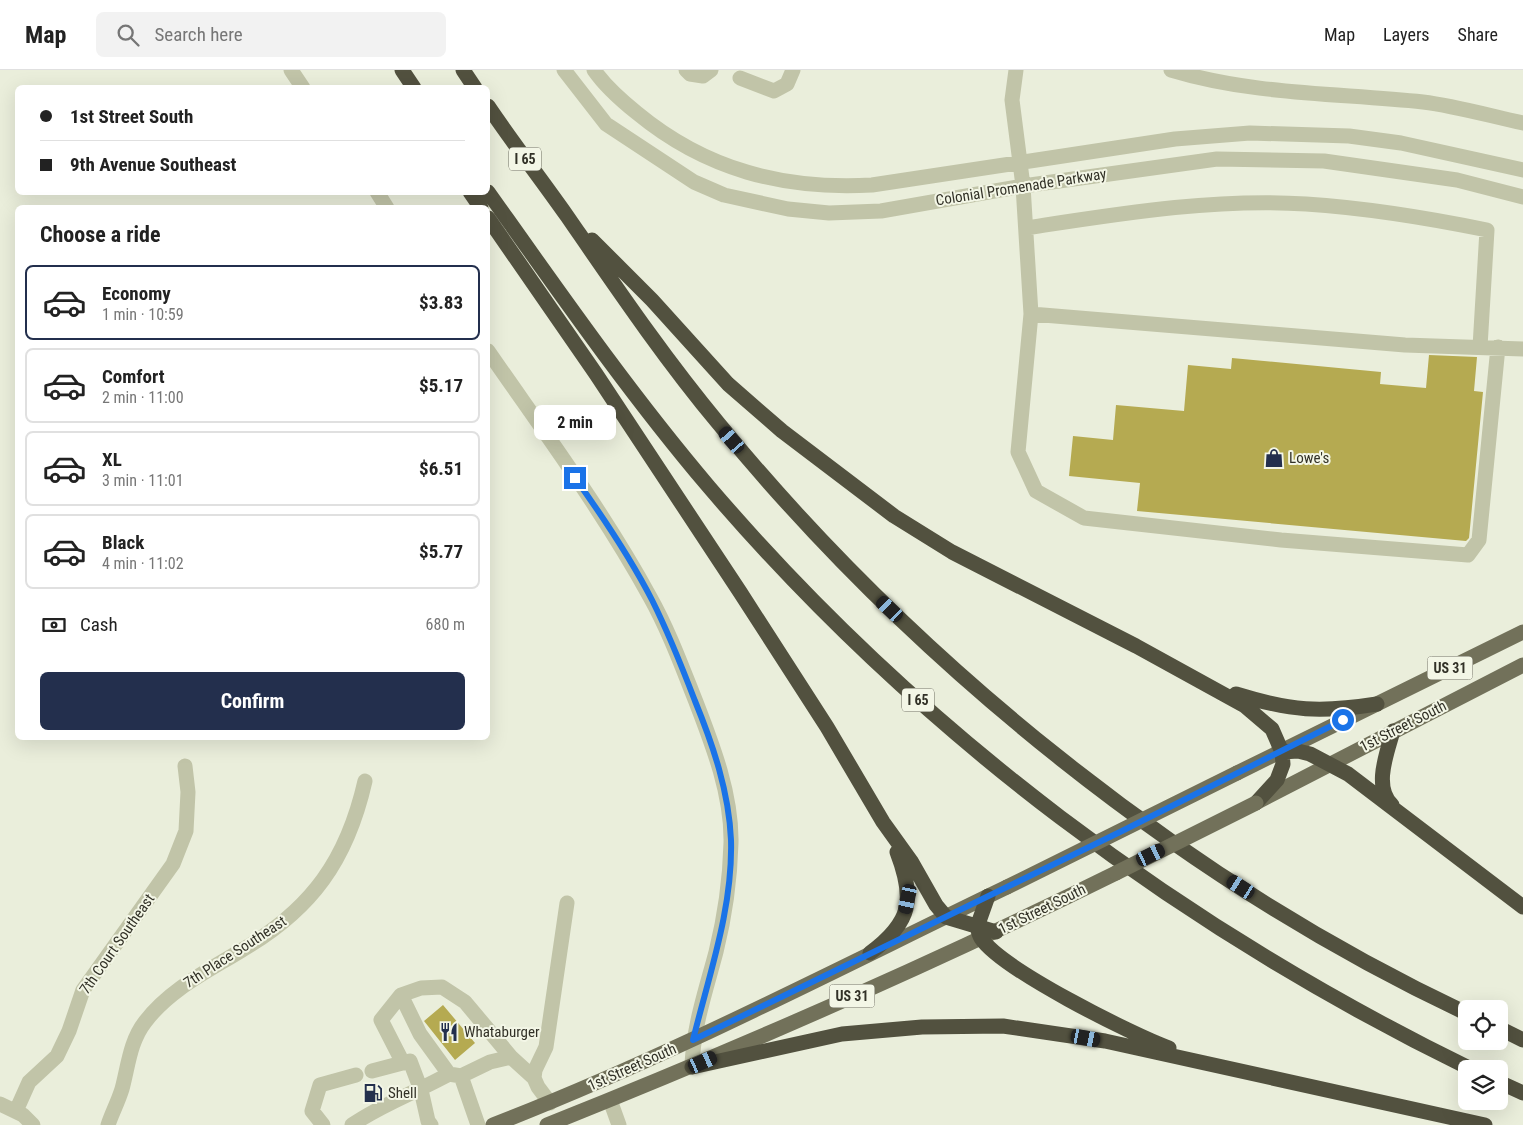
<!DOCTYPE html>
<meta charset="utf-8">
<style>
body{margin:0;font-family:"Roboto Condensed",sans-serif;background:#f2f2f2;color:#222;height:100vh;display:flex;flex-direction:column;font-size:19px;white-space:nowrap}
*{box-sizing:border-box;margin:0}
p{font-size:16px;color:#767676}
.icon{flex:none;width:28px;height:28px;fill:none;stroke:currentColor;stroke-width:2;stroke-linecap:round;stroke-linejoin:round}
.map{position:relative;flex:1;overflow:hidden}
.details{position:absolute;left:15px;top:135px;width:475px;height:535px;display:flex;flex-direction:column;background:#fff;border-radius:8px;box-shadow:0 5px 20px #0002}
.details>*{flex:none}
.banner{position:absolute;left:15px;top:15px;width:475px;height:110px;border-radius:8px;box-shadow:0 5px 20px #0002;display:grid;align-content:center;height:110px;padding:0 25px;background:#fff}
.controls{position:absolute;left:1458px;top:930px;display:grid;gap:10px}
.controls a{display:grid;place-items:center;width:50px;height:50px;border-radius:8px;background:#fff;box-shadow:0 5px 20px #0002;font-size:25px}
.end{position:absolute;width:22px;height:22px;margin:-11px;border:6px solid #1a73e8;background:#fff;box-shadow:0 0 0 2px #fff}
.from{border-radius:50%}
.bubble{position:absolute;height:35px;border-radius:8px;background:#fff;box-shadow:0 5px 20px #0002;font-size:16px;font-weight:700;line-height:35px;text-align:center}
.car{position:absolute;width:15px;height:30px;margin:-15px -8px;border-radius:6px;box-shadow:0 0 4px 1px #0007;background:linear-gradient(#222 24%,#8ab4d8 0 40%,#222 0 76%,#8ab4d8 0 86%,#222 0)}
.banner b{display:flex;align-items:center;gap:18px;height:48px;font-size:19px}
.banner b+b{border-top:1px solid #e0e0e0}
.banner i{width:12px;height:12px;background:#222}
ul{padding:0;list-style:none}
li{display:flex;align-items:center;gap:15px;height:75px;margin:0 10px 8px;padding:0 15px;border:2px solid #e0e0e0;border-radius:8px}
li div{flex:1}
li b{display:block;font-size:19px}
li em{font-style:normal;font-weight:700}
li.selected{border-color:#232f4d}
li>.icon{width:45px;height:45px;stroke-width:1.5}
h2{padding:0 25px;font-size:22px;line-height:60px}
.pay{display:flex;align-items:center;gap:12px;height:55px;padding:0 25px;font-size:19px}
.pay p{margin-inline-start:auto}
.primary-button{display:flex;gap:10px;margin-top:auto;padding:10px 25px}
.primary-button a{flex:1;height:58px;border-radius:8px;background:#232f4d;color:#fff;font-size:20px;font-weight:700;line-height:58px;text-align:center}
header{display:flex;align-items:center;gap:30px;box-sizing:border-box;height:70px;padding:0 25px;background:#fff;border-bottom:1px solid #e0e0e0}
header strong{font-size:24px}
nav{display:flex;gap:28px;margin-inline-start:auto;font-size:18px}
.search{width:350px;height:45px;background:#f2f2f2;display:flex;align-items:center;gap:12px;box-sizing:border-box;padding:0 18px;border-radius:8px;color:#767676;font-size:19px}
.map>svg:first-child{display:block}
.building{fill:#b5aa51}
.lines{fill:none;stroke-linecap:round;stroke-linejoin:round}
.minor{stroke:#c1c4a8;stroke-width:15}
.major{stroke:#72715a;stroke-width:15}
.highway{stroke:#52513f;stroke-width:15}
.major-bridge{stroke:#72715a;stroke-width:15}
.route{stroke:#1a73e8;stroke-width:6}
.labels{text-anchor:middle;stroke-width:4;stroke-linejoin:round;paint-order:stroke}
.shield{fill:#f3f6e6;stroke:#6c6c60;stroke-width:1}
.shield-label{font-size:14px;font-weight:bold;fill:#323127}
.street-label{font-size:15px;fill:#323127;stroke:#f3f6e6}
.poi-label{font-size:15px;fill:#323127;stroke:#f3f6e6;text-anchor:start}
</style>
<header>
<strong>Map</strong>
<div class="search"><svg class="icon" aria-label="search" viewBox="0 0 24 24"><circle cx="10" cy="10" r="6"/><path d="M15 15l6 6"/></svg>Search here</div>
<nav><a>Map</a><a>Layers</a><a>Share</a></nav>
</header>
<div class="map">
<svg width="1523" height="1055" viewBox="0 0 1523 1055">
<rect width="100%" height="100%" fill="#eaeedb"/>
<path class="building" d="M1429,285L1477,287L1474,321L1483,322L1469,468L1466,471L1137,441L1140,413L1069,406L1073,366L1113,370L1116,335L1184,341L1188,295L1231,299L1232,288L1381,302L1380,314L1426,318Z
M443,935L475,973L455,990L424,951Z"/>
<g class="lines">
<path class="minor" d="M291,0L303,18
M564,0L606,54L694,112L724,125L788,139L829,143L881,141L1023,116L1217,89L1324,91L1457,110L1523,127
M594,0C605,16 622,31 637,43C706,100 784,120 872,115L1175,69L1250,63L1349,66L1401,73L1523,100
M686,0L690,4L703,6L711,0
M1016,0L1012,30L1023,116L1031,244L1405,275L1523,279
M1171,0C1253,25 1339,23 1423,32C1456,36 1490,46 1523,53
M740,8L774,21L787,14L793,0
M377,122L387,138
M1026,158C1118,144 1213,128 1306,134C1367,138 1428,148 1487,160L1480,277
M1031,244L1018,382L1036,421L1084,448L1281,470L1468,485L1479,470L1498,277
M488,281C544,362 603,441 650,527C669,561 682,597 696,632C713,676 732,725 731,773C730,810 725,846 716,882C706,920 693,957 692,997
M401,925L420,964L449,1004
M511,987L534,1008
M403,993L381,950L401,925L421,918L442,917L465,932L511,987L490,992L461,1006L478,1055
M372,1001L410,991L421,1020L428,1051L431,1055
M610,1030L619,1055
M550,1033L538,1017L534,1008L535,1000L546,977L567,833
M0,1034L23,1045L33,1055
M16,1041L29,1012L57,986L69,961L83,920L173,794L186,761L188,722L185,696
M108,1055C112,1043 118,1032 122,1019C128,997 130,971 145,952C170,919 208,901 242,880C312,839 347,790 365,711
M323,1055L312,1041L320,1015L356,1005
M352,1055C382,1034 417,1022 449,1004L461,1006"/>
<path class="major" d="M1237,703L1523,562
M1259,731L1523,595
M493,1055C669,987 837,899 1007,817
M547,1055C740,978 930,895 1116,803"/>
<path class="highway" d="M402,0L414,18
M463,0L475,18
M488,36C513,73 541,109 567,146C616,217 664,288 719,354C916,594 1185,811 1466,943
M470,122L481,138
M488,122C559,222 630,324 709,417C919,663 1182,858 1471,999
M488,148L596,304L740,522L827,657L883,752L911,791L936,835L946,847L996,862
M592,170L652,230L728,314L782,361L894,446L952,482L1136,576L1245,636L1272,659L1282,682L1283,694L1277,710L1256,733
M1236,624C1291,641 1320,643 1377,634
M1282,682L1298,681L1310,684L1348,704L1523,837
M1392,735C1373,717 1387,683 1393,661
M988,826L977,857C978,860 979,865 981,868C1001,899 1131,964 1169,978
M870,883C912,852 915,829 897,782
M1499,958L1523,970
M692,997L842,964L922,957L1003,956L1105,971L1485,1055
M1499,1012L1523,1023"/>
<path class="major-bridge" d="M1116,803L1256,733
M1007,817L1237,703"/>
</g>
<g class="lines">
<path class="route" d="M575,408C603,447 630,487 652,530C668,562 682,597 695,631C713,675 729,722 731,770C733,838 709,905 693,970L1122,761L1343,650"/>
</g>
<defs>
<g id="shop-bare" transform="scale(1.5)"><path d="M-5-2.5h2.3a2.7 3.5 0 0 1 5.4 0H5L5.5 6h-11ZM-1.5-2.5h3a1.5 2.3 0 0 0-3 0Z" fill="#232f4d" stroke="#f3f6e6" stroke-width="2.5" paint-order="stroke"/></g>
<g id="restaurant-bare" transform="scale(1.5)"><path d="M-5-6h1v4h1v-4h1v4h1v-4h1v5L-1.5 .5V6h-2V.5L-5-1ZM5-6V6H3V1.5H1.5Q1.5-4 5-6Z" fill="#232f4d" stroke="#f3f6e6" stroke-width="2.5" paint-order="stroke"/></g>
<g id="fuel-bare" transform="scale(1.5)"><path d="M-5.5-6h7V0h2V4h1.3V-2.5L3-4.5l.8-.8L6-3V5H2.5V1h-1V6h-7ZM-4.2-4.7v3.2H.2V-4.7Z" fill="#232f4d" stroke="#f3f6e6" stroke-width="2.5" paint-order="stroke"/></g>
</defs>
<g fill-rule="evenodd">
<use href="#shop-bare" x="1274" y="388"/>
<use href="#restaurant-bare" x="449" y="962"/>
<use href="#fuel-bare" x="373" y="1023"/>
</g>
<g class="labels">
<g class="shield">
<rect x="509" y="77.5" width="32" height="23" rx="4"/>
<rect x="1427.5" y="586.5" width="45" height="23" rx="4"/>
<rect x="902" y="618.5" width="32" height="23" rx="4"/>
<rect x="829.5" y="914.5" width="45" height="23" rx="4"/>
</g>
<g class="shield-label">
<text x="525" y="94">I 65</text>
<text x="1450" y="603">US 31</text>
<text x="918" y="635">I 65</text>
<text x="852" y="931">US 31</text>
</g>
<g class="street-label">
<text transform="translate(1021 117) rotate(-9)" y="5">Colonial Promenade Parkway</text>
<text transform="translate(1403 656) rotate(-27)" y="5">1st Street South</text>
<text transform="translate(1042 839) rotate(-26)" y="5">1st Street South</text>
<text transform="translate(117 874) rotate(-55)" y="5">7th Court Southeast</text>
<text transform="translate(235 882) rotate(-33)" y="5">7th Place Southeast</text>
<text transform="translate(632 997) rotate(-24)" y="5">1st Street South</text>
</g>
<g class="poi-label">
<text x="1289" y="393">Lowe's</text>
<text x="464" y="967">Whataburger</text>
<text x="388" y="1028">Shell</text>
</g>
</g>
</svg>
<div class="controls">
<a><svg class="icon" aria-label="locate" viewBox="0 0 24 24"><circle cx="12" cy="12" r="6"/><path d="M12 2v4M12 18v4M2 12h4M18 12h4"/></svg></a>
<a><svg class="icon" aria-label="layers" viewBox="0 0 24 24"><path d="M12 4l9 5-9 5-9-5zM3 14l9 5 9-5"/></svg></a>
</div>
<i class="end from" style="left:1343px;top:650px"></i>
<i class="end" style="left:575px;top:408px"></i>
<div class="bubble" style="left:534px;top:335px;width:82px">2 min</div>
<i class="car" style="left:732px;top:370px;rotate:319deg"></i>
<i class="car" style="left:890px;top:539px;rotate:313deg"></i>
<i class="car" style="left:1151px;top:785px;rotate:64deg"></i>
<i class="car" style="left:1241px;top:817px;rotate:303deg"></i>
<i class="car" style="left:908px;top:829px;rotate:192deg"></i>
<i class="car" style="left:1086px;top:968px;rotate:101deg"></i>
<i class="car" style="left:703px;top:992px;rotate:66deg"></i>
<div class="banner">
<b><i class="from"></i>1st Street South</b>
<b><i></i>9th Avenue Southeast</b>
</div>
<section class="details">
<h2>Choose a ride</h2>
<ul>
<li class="selected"><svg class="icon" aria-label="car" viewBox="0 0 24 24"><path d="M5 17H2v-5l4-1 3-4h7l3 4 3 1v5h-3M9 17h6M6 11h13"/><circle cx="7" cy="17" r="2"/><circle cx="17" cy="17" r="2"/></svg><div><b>Economy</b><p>1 min · 10:59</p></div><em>$3.83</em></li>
<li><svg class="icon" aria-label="car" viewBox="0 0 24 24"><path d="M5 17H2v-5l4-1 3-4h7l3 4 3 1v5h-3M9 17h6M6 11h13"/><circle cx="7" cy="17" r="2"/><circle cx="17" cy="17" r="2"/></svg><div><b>Comfort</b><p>2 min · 11:00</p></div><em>$5.17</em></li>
<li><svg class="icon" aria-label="car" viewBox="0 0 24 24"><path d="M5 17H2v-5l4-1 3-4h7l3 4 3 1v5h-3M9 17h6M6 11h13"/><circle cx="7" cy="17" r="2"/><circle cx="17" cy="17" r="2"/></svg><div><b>XL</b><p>3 min · 11:01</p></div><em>$6.51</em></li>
<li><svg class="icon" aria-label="car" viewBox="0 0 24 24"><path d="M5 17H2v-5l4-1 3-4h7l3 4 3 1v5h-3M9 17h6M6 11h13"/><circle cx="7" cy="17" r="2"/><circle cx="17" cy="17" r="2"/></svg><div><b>Black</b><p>4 min · 11:02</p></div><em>$5.77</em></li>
</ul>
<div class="pay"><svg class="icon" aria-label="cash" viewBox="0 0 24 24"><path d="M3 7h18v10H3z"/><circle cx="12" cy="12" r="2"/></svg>Cash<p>680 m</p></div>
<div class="primary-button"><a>Confirm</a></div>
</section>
</div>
